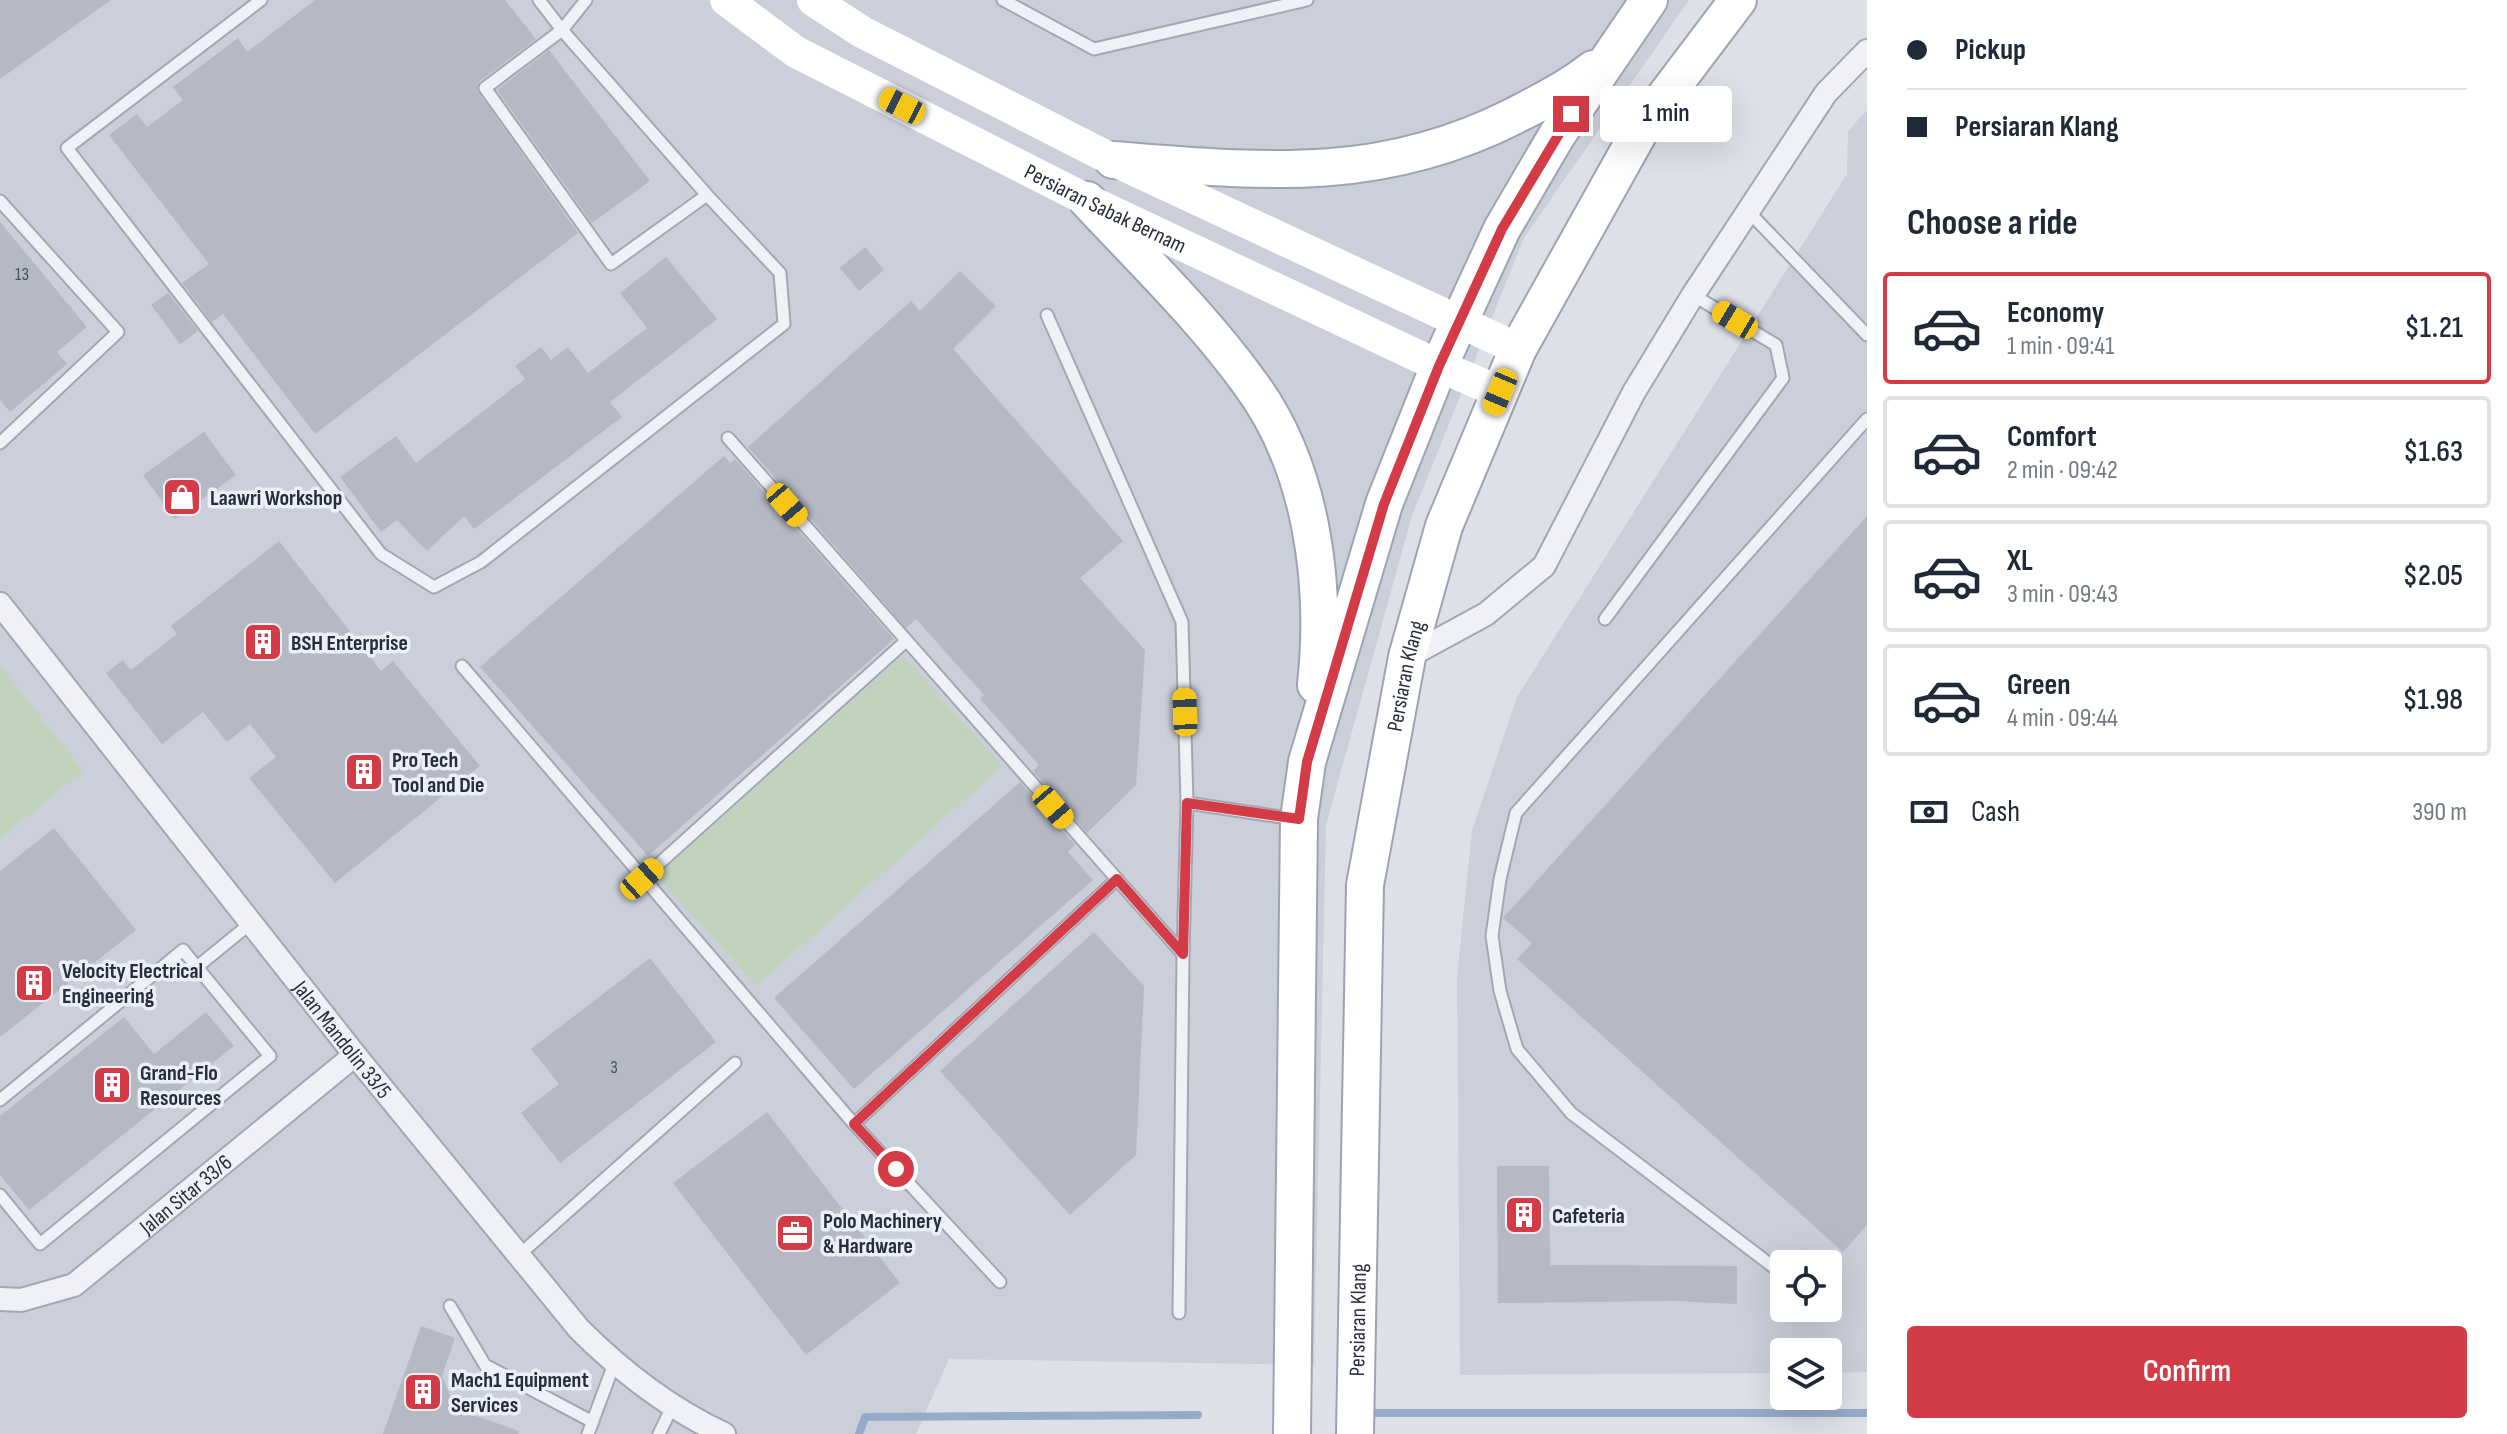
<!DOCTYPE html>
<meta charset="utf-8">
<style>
body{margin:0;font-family:"Sofia Sans Condensed",sans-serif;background:#f2f2f3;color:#1f2937;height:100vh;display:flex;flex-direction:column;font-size:30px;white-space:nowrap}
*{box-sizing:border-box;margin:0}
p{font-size:26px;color:#747a83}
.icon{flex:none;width:44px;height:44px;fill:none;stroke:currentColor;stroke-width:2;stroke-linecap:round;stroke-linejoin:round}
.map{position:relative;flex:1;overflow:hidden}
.drawer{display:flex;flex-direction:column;background:#fff;width:640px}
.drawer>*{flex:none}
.banner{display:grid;align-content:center;height:176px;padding:0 40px;background:#fff}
.tools{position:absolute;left:1770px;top:1250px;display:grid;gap:16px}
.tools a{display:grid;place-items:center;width:72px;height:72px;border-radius:8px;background:#fff;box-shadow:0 8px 32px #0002;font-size:40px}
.end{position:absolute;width:36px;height:36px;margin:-18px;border:10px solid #d33b46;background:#fff;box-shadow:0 0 0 4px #fff}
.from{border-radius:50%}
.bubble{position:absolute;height:56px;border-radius:8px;background:#fff;box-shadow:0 8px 32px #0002;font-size:26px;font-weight:600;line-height:56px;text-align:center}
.car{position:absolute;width:24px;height:48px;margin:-24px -12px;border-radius:10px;box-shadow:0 0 6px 2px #0007;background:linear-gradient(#f5c518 24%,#345 0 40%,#f5c518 0 76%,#345 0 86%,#f5c518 0)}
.banner b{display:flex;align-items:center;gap:28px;height:76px;font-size:30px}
.banner b+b{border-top:2px solid #e0e1e3}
.banner i{width:20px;height:20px;background:#1f2937}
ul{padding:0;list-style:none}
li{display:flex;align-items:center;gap:24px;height:112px;margin:0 16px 12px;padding:0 24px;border:4px solid #e0e1e3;border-radius:8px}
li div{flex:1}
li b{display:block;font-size:30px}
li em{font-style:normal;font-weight:600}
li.active{border-color:#d33b46}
li>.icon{width:72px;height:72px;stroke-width:1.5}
h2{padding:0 40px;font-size:36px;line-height:96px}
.pay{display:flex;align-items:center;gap:20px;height:88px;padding:0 40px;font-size:30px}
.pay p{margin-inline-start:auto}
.primary-button{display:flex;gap:16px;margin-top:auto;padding:16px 40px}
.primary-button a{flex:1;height:92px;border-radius:8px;background:#d33b46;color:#fff;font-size:32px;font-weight:600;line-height:92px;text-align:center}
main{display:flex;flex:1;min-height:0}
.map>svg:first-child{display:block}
.built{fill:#cbcfd9;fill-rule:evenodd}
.green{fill:#c1d2bd}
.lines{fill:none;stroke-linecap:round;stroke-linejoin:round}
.stream{stroke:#96abca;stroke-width:8}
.building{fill:#b4b9c4}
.lane-casing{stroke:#a2a7b1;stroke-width:15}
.street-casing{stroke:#a2a7b1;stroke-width:26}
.primary-casing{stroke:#9ca3b4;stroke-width:40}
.lane{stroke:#eff1f6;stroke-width:11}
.street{stroke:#eff1f6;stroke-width:22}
.secondary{stroke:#fff;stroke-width:32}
.primary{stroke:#fff;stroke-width:36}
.route{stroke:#d33b46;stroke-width:10}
.labels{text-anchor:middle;stroke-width:7;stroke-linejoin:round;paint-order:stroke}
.number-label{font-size:18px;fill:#4a5060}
.street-label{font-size:22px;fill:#262d3e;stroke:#eceff5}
.poi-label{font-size:22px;font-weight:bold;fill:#262d3e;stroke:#eceff5;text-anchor:start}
</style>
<main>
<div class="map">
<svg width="1867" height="1434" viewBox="0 0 1867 1434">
<rect width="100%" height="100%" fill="#dde0e7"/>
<path class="built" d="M0,0H1689L1524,238L1412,516L1326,825L1314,1365L949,1359L916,1434H0Z
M1867,110V1372L1828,1373V1352H1784V1373L1460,1375L1457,977L1472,830L1517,697L1847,174L1848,131ZM1784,1264H1828V1308H1784Z"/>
<path class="green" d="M903,656L1002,766L757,986L657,876Z
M0,665L83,771L0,839Z"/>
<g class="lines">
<path class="stream" d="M1364,1413H1867
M859,1434L865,1417L1198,1415"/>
</g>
<path class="building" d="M0,0H111L0,79Z
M315,0H505L536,39L480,81L477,90L578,233L315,434L223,314L212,322L182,283L209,264L109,135L137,114L147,127L183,100L173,87L238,38L247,52Z
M549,50L650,181L592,223L497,90Z
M0,222L87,327L57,352L67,364L10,412L0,400Z
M865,247L884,270L859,291L840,268Z
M666,257L717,319L610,402L622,417L474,529L464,516L427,551L397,520L381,532L340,477L396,436L416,463L525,379L515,366L541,347L551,360L568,347L588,373L647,328L620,293Z
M960,271L996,306L953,349L1123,541L1080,578L1145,650L1136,785L1087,833L1033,771L1039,765L980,699L984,695L916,619L906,628L748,447L911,301L920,311Z
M168,293L198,331L180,344L151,305Z
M204,432L236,475L175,519L143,475Z
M724,456L730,463L735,459L894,639L648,856L480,667Z
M1867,516V1225L1843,1252L1517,959L1532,943L1503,918Z
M279,541L381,671L393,661L480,766L335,883L249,778L276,757L250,724L227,742L203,712L162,744L106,673L123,660L131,670L177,634L171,626Z
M1020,782L1075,845L1068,852L1093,880L854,1089L774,998Z
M54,828L136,930L0,1037V871Z
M1094,932L1144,986L1136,1155L1070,1215L940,1071Z
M650,958L716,1042L560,1163L521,1113L559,1084L531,1049Z
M206,1012L234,1046L29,1210L0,1175V1116L124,1017L154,1054Z
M767,1112L900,1283L806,1355L673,1183Z
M1497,1166H1549L1550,1265L1737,1266V1304L1674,1301L1498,1303Z
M421,1326L455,1338L442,1376L456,1409L519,1431L518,1434H383Z"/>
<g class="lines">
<g class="lane-casing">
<path id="lane" d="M261,0L67,148L381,554L434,587L481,562L784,324L780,273L707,195L562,30L539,0
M586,0L562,30L485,88L611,264L707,195
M1003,0L1094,49L1307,0
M0,201L118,332L0,443
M1748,211L1867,335
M1047,315L1182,622L1187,803L1183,954L1179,1313
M728,438L1183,954
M1605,619L1783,378L1776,345L1693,295
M462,666L854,1124L1000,1282
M1187,803L1295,819
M642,879L906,641
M197,967L251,923
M0,1100L183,950L270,1056L40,1244L0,1195
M854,1124L1117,879
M518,1256L735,1063
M1784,1275L1571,1113L1517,1049L1500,991L1492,936L1500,879L1516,813L1867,419
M450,1306L485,1365L593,1422
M588,1434L614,1364
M659,1434L672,1407"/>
</g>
<g class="street-casing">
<g id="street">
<path id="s1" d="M0,604L355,1055L579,1329C622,1372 668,1408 724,1434"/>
<path d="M1407,657L1486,614L1544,566L1634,392L1693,295L1826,93L1867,51"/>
<path id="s2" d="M0,1299L21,1300L74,1285L355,1055"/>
</g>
</g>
<g class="primary-casing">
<g id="primary">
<path d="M1113,160C1259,171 1378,185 1514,116C1541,102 1569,88 1593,69"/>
<path d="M1087,200C1142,259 1201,316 1249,382C1312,466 1327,583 1316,685"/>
<path d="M1292,1434L1299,819L1307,762L1384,504L1439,366L1502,229L1557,135L1649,0"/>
<path id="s4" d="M1355,1434L1365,885L1407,657L1444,526L1518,349L1642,127L1738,0"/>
</g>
</g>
<use href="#lane" class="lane"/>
<use href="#street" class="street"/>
<g class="secondary">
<path id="s3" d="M726,0L796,52L1087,200L1439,366L1500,392"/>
<path d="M813,0L862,32L1113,160L1518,349"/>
</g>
<use href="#primary" class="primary"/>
</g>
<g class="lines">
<path class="route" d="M896,1169L854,1124L1117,879L1183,954L1187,803L1299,819L1307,762L1384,504L1439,366L1502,229L1571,114"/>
</g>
<defs>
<g id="shop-square" transform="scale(2)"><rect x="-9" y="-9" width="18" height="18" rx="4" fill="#d33b46" stroke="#eceff5"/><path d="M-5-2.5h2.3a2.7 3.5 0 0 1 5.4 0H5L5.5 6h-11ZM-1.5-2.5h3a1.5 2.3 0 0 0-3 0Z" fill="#fff"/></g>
<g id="building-square" transform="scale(2)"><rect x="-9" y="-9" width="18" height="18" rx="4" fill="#d33b46" stroke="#eceff5"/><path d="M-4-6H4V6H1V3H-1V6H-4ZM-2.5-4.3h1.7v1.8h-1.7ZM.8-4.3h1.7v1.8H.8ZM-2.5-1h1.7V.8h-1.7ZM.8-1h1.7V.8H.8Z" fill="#fff"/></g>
<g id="office-square" transform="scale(2)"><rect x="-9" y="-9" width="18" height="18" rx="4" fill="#d33b46" stroke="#eceff5"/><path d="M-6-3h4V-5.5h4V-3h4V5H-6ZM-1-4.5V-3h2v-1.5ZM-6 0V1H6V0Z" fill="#fff"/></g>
</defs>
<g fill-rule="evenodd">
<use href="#shop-square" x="182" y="497"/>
<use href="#building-square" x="263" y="642"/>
<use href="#building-square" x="364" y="772"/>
<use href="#building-square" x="34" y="983"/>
<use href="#building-square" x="112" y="1085"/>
<use href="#building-square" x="1524" y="1215"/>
<use href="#office-square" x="795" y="1233"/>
<use href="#building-square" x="423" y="1392"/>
</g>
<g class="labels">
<g class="number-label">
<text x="22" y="280">13</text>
<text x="614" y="1073">3</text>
</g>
<g class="street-label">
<text dy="8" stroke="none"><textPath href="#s3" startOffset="434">Persiaran Sabak Bernam</textPath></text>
<text dy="8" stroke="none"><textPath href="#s4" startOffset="762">Persiaran Klang</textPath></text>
<text dy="8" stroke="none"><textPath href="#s1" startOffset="554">Jalan Mandolin 33/5</textPath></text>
<text dy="8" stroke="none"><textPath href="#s2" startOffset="220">Jalan Sitar 33/6</textPath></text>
<text dy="8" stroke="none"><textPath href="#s4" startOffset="114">Persiaran Klang</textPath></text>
</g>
<g class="poi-label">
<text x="210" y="505">Laawri Workshop</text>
<text x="291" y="650">BSH Enterprise</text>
<text x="392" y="767">Pro Tech<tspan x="392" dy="25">Tool and Die</tspan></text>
<text x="62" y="978">Velocity Electrical<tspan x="62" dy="25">Engineering</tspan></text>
<text x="140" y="1080">Grand-Flo<tspan x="140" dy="25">Resources</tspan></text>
<text x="1552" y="1223">Cafeteria</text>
<text x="823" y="1228">Polo Machinery<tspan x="823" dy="25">&amp; Hardware</tspan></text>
<text x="451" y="1387">Mach1 Equipment<tspan x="451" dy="25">Services</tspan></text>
</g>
</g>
</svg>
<div class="tools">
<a><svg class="icon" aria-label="locate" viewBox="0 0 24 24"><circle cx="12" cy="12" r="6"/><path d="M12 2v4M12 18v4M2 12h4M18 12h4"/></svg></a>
<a><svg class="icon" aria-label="layers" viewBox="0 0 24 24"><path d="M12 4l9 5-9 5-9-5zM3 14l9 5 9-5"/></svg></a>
</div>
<i class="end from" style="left:896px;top:1169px"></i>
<i class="end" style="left:1571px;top:114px"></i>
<div class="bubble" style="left:1600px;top:86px;width:132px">1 min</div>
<i class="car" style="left:902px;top:106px;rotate:297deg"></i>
<i class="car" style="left:1735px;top:320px;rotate:301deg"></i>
<i class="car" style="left:1500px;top:392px;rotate:203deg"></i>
<i class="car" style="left:787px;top:505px;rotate:139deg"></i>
<i class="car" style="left:1185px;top:712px;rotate:358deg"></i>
<i class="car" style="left:1053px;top:807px;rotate:139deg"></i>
<i class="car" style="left:642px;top:879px;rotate:48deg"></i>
</div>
<section class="drawer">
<div class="banner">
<b><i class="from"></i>Pickup</b>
<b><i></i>Persiaran Klang</b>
</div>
<h2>Choose a ride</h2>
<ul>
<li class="active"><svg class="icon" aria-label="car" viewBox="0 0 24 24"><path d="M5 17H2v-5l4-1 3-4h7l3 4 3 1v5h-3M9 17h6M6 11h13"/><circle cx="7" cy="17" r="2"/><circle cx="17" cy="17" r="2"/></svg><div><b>Economy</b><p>1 min · 09:41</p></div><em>$1.21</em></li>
<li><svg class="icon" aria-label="car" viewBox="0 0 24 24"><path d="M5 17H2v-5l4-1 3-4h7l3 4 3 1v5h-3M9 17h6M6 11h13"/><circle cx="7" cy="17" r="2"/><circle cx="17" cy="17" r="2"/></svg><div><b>Comfort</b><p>2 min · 09:42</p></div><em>$1.63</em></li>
<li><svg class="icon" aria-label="car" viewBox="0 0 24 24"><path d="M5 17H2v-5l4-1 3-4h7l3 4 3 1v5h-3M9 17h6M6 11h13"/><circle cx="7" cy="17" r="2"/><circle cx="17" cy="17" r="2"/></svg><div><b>XL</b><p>3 min · 09:43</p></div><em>$2.05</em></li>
<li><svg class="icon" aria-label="car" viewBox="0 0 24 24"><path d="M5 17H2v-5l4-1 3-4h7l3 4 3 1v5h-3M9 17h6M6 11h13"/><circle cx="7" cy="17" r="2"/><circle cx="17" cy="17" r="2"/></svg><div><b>Green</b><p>4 min · 09:44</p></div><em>$1.98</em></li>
</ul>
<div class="pay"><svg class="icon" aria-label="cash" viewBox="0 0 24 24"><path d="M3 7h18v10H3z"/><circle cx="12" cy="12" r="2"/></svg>Cash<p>390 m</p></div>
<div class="primary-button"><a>Confirm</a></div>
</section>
</main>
